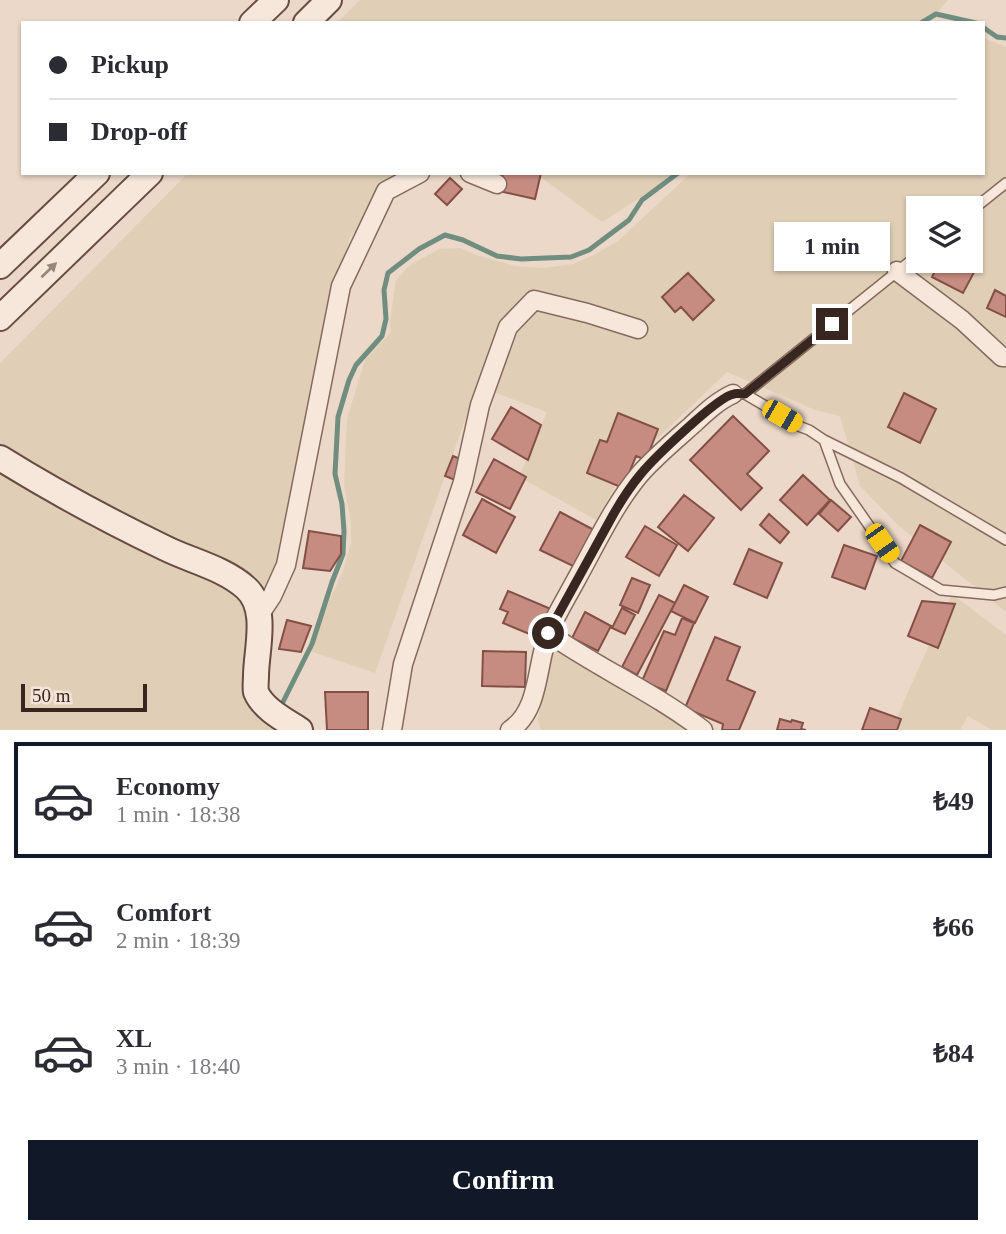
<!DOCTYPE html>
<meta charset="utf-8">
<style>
body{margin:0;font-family:Georgia,serif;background:#f2f2f3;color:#2b2b33;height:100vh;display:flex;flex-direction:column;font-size:26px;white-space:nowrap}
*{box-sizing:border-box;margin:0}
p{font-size:23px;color:#7c7c81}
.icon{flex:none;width:38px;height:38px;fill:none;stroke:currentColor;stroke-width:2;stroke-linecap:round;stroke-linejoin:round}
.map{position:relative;height:730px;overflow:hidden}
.side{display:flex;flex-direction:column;background:#fff;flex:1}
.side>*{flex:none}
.banner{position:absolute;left:21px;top:21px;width:964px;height:154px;border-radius:0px;box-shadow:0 2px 5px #0004;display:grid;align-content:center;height:154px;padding:0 28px;background:#fff}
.buttons{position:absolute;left:906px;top:196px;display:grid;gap:14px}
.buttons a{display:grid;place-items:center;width:77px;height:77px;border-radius:0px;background:#fff;box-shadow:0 2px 5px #0004;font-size:35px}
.scale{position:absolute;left:21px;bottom:18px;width:126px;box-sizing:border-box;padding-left:7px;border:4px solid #382621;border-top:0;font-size:19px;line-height:24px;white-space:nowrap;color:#382621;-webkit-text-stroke:5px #f3e4d7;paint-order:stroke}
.end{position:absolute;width:32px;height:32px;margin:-16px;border:9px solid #382621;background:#fff;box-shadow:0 0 0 4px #fff}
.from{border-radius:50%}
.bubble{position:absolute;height:49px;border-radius:0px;background:#fff;box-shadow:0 2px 5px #0004;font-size:23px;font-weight:700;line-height:49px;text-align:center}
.car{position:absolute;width:21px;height:42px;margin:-21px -10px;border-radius:9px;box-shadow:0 0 5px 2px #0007;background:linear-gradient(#f5c518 24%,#345 0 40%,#f5c518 0 76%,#345 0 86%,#f5c518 0)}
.banner b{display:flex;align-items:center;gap:24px;height:66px;font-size:26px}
.banner b+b{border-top:2px solid #e1e1e2}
.banner i{width:18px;height:18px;background:#2b2b33}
ul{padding:12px 0 0;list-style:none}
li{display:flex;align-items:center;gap:21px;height:116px;margin:0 14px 10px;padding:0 14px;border:4px solid transparent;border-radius:0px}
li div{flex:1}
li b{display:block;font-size:26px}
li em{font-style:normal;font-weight:700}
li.selected{border-color:#111827}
li>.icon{width:63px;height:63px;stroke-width:1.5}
.button{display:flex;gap:14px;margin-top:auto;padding:14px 28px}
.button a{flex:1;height:80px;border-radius:0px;background:#111827;color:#fff;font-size:28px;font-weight:700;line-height:80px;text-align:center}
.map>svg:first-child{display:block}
.farmland{fill:#e0cfb6;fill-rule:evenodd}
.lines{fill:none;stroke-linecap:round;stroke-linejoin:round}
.stream{stroke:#708e7f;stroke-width:5}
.building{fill:#c78c81;stroke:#834f46;stroke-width:2}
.lane-casing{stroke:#866a5e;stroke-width:12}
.street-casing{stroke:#866a5e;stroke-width:21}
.secondary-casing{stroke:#684b41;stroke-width:28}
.lane{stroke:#f7e7db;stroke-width:9}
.street{stroke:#f7e7db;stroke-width:18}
.secondary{stroke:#f7e7db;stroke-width:24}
.oneway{fill:#98867e}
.route{stroke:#382621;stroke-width:9}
</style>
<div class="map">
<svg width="1006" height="730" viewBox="0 0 1006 730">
<rect width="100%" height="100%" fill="#ebd8c8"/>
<path class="farmland" d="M360,0H948L936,14L922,23H337Z
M984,38L1006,47V612L898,525L860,486L840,416L815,410L727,372L644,451L622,474L596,520L519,477L547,412L477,386L375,673L307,650L343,571L351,544V522L344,484L347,419L365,360L391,332L390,322L396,280L410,265L439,249L461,248L476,255L515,266L544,268L573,264L594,255L618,241L691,173H984ZM919,208H971V261H919Z
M188,173H399L350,237L285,570L247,609V703L279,730H0V363Z
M535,173H679L602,222Z
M952,594L1006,635V730H992L968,716L960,730H891Z
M560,649L704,730H541L538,719L548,666L552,653Z"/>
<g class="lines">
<path class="stream" d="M921,23L936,14L976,23
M984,28L997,37L1006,38
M280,708L312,644L332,582L343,554L344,531L342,504L335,474L338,417L349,380L356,365L382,336L386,319L384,290L388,273L419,249L445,235L463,240L497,256L521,259L571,257L589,250L629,220L642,200L678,173"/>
</g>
<path class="building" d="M503,173H541L535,199L499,191Z
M450,178L462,189L447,205L435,194Z
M971,259L979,263L963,293L932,277L940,261H971Z
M688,273L714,300L693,320L681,307L675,312L662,297Z
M995,290L1006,296V317L987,308Z
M904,393L936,409L920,443L888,427Z
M511,407L541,425L528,460L492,439Z
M618,413L658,429L646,460L636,456L623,488L587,473L600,440L607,442Z
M733,416L769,451L747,474L762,488L741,510L690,460Z
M453,456L463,460L455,480L445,476Z
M494,459L526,477L510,509L476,492Z
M803,475L830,500L807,525L780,500Z
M684,495L714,518L688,551L658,527Z
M482,499L515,517L496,553L463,535Z
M831,500L851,517L838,531L819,514Z
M560,512L594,530L575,567L540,550Z
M769,514L789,532L780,543L760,525Z
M920,525L951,542L932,578L901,561Z
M645,526L677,545L659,576L626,557Z
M309,531L341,536V554L330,571L303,568Z
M844,545L877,556L865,589L832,577Z
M749,549L782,563L767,598L734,584Z
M632,578L650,585L638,613L620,605Z
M684,585L708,597L695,623L671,611Z
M508,591L551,609L539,638L503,623L508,612L500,609Z
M659,595L675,603L637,675L622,667Z
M922,601L955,604L938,648L908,636Z
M622,608L635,615L625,634L612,628Z
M585,612L611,626L598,651L572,638Z
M682,618L694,623L666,691L642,681L664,631L675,635Z
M287,620L311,626L301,652L279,649Z
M715,637L740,647L727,680L755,692L739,730H722L723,724L685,708Z
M483,651L526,652L525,687L482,686Z
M325,692H368V730H327Z
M870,708L901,719L897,730H862Z
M780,719L791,722L792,720L803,723L801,729L806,730H777Z"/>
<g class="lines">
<g class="lane-casing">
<path id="lane" d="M971,211L1006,183
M733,394H745L801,427L809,430L824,440L840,484L895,563L941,590L994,595L1006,592
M745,394L919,254
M824,440L901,478L1006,540"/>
</g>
<g class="street-casing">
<path id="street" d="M470,173L497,184
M897,271L962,320L1002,357H1006
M258,617L272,596L286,565L341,286L386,191L420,173
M548,633C598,668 655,693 703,730
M392,730L403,664L463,482L480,405L508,327L534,300L587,313L638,329
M510,730C541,710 536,662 549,632C556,614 567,597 576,580C596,544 614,505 640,474C655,457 674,441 691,426C704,414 717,401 733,394"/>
</g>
<g class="secondary-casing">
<path id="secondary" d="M252,23L276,0
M306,23L329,0
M0,266L97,173
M0,318L150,173
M0,458C53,491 109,521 165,548C191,561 224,568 246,588C269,609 256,650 256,676C256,681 255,687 256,692C263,709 285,720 300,730"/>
</g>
<use href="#lane" class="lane"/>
<use href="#street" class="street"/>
<use href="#secondary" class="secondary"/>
</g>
<defs><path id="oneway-solid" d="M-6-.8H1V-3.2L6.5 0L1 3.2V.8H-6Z" transform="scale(1.75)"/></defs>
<use class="oneway" href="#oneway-solid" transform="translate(49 270) rotate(-44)"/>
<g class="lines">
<path class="route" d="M548,633L613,515C621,501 630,487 640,475C652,460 718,396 734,394C737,393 741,394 745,394L832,324"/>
</g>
</svg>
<div class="buttons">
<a><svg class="icon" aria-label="layers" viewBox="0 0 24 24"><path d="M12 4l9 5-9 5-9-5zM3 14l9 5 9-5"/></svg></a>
</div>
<div class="scale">50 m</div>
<i class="end from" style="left:548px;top:633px"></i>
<i class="end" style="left:832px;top:324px"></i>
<div class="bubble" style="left:774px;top:222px;width:116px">1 min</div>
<i class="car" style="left:782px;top:416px;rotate:120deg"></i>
<i class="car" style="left:882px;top:543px;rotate:145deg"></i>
<div class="banner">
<b><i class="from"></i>Pickup</b>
<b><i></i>Drop-off</b>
</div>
</div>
<section class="side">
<ul>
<li class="selected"><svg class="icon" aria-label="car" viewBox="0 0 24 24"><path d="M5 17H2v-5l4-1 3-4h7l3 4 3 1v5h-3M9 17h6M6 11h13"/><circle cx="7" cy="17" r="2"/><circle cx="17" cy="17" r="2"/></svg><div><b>Economy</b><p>1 min · 18:38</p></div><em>₺49</em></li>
<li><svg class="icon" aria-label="car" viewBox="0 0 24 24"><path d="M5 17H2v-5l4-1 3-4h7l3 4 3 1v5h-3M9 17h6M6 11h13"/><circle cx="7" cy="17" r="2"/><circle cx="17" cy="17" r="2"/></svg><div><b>Comfort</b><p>2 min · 18:39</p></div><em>₺66</em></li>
<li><svg class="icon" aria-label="car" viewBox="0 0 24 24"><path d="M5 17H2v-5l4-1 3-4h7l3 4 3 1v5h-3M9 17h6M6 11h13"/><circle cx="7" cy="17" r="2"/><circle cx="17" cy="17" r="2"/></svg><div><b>XL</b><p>3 min · 18:40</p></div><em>₺84</em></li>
</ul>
<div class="button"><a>Confirm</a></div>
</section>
